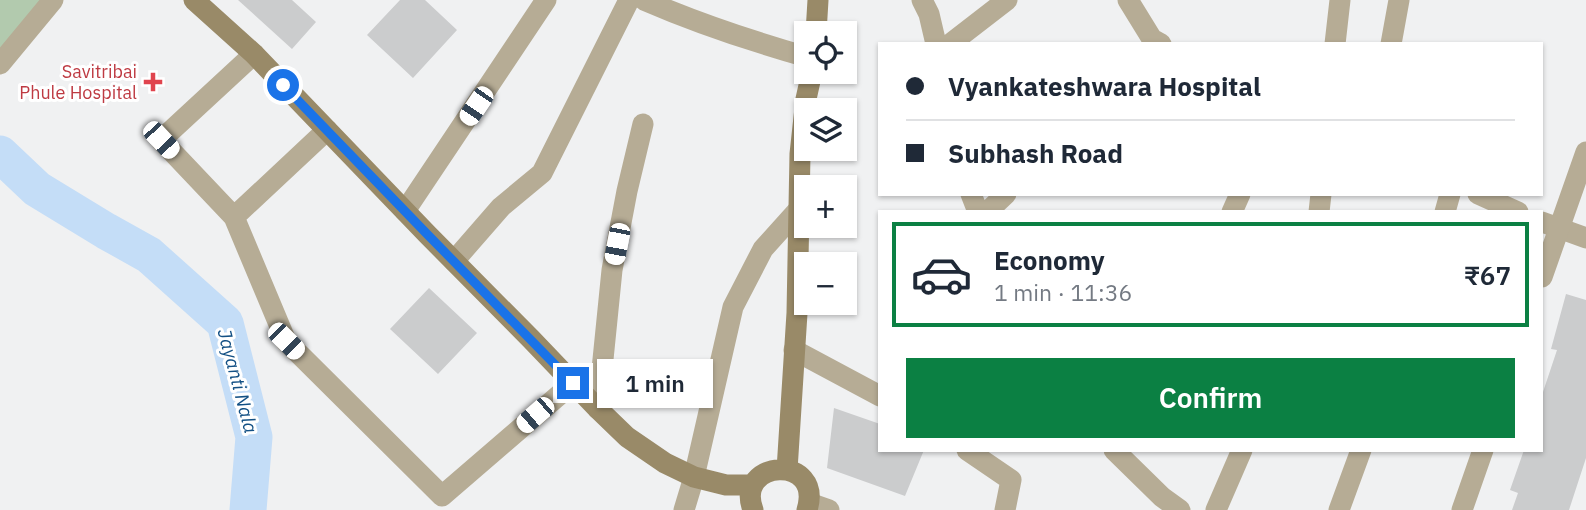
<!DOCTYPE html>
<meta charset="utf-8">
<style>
body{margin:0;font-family:"IBM Plex Sans",sans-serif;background:#f2f2f3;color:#1f2937;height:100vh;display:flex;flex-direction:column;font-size:26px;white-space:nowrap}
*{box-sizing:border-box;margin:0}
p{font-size:23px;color:#747a83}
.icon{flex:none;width:38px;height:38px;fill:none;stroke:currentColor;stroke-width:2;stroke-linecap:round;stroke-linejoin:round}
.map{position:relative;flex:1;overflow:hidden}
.panel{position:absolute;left:878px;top:210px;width:665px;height:242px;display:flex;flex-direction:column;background:#fff;border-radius:0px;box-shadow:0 2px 5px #0004}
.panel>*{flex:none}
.hud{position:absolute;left:878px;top:42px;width:665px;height:154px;border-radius:0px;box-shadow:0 2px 5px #0004;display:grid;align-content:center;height:154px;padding:0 28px;background:#fff}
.buttons{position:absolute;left:794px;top:21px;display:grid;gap:14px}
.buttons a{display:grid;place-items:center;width:63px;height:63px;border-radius:0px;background:#fff;box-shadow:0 2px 5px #0004;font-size:35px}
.end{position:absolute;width:32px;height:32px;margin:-16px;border:9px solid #1a73e8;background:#fff;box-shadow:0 0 0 4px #fff}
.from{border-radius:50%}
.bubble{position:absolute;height:49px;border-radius:0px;background:#fff;box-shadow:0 2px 5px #0004;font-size:23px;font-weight:600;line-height:49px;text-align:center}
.car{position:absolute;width:21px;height:42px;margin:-21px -10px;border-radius:9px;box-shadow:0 0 5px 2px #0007;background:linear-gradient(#fff 24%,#345 0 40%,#fff 0 76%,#345 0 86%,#fff 0)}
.hud b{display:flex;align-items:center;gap:24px;height:66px;font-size:26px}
.hud b+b{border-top:2px solid #e0e1e3}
.hud i{width:18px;height:18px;background:#1f2937}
ul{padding:12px 0 0;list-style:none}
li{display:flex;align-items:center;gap:21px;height:105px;margin:0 14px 10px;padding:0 14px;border:4px solid transparent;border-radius:0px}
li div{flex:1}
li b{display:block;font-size:26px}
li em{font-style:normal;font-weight:600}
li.on{border-color:#0b8043}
li>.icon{width:63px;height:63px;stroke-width:1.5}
.cta{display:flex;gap:14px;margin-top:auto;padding:14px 28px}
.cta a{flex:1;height:80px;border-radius:0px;background:#0b8043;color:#fff;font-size:28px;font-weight:600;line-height:80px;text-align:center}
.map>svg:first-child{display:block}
.green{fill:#b2caae}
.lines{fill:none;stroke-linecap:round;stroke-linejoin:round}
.river{stroke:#c4ddf7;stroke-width:37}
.building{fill:#cbcccd}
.minor{stroke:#b6ac95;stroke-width:21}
.tertiary{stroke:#b6ac95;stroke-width:21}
.secondary{stroke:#998a68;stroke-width:21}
.route{stroke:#1a73e8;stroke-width:9}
.health-dot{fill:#e0444e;stroke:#fff;stroke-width:2.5}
.labels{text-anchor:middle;stroke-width:6;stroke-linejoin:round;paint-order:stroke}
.health-label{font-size:18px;fill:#be3a42;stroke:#fff;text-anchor:end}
.water-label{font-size:19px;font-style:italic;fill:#135084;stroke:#fff}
</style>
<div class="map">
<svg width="1586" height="510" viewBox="0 0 1586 510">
<rect width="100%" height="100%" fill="#f0f1f2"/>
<path class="green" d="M0,0H43L0,64Z"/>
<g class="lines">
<path class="river" d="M0,154L37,189L106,231L149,255L225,323L254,437L248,510"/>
</g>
<path class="building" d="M238,0H292L316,22L292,49Z
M400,0H425L457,30L413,78L367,35Z
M429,288L477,333L438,374L390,329Z
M1566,294L1586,300V458L1569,510H1512L1518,493L1510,490L1524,450H1542V395L1557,350L1551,349Z
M834,408L880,424V450H924L905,496L827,468Z"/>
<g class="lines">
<path class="minor" d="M644,0C697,23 751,41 807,57
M922,0L929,14L936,44
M1128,0L1152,39L1161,44
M950,44L1007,0
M1335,44L1340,0
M1391,44L1399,0
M327,130L234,217L286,341L442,496L573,383
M971,194L978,212
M1478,194L1518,212
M405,211L546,0
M987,212L1006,194
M1232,212L1240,194
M1319,212L1321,194
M1445,212L1450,194
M234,217L161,140L254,54
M1542,222L1586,238
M454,261L501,207L542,173L629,0
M794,350L880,396
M598,409L612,270L627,191L643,124
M967,450L1011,480L1005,510
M1114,450L1162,497L1180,510
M684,510L694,477L733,307L763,249L799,209
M1216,510L1242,450
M1339,510L1361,450"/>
<path class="tertiary" d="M0,64L53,0
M1542,277L1586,152
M809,503L829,510
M1462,510L1483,450"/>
<path class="secondary" d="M194,0L254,54L427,234L531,339L598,409L627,437L665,463L694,477L726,485H753
M816,33L818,0
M787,470L797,313L800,154L806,99L812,72
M753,510C734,459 824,454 807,510"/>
</g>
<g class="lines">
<path class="route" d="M283,85L427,234L573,383"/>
</g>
<path class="health-dot" d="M149.5 71.5h7v7h7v7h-7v7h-7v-7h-7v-7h7z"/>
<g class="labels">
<g class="health-label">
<text x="137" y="78">Savitribai<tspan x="137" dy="21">Phule Hospital</tspan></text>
</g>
<g class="water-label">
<text transform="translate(238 381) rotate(75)" y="7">Jayanti Nala</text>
</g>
</g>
</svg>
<div class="buttons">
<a><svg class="icon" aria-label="locate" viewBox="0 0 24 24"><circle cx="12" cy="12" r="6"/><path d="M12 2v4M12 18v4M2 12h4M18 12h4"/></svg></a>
<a><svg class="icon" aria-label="layers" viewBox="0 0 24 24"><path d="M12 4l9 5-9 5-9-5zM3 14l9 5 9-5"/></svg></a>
<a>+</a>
<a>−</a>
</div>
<i class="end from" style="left:283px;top:85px"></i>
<i class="end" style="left:573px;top:383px"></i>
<div class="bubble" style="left:597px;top:359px;width:116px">1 min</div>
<i class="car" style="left:476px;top:106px;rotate:214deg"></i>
<i class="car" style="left:161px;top:140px;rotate:137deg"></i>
<i class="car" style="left:617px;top:244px;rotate:191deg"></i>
<i class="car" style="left:286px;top:341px;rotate:135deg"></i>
<i class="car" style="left:535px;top:415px;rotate:229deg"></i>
<div class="hud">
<b><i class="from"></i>Vyankateshwara Hospital</b>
<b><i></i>Subhash Road</b>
</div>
<section class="panel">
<ul>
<li class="on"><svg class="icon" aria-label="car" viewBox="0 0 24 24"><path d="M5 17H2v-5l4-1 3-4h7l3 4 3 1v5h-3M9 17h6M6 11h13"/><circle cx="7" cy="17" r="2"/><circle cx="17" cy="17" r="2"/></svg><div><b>Economy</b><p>1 min · 11:36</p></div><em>₹67</em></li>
</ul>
<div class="cta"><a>Confirm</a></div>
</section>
</div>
